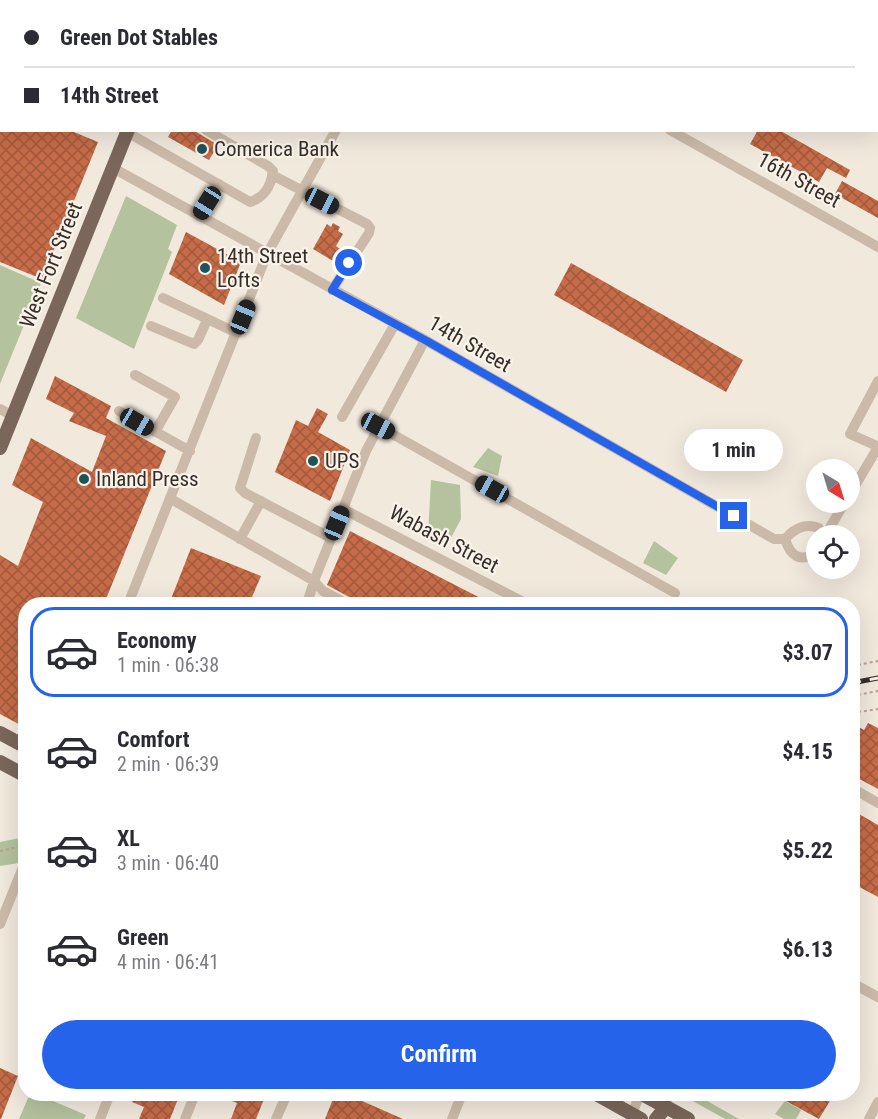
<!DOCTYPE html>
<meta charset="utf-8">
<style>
body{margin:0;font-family:"Roboto Condensed",sans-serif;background:#f7f7f7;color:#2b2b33;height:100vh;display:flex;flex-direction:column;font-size:22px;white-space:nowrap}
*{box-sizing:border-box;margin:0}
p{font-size:20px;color:#7c7c81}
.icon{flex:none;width:33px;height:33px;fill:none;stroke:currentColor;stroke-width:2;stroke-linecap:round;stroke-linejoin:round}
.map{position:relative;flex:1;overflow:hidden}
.side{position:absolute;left:18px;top:597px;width:842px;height:504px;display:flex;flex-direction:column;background:#fff;border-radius:24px;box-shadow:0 6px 24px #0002}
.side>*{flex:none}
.top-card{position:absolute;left:0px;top:0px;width:879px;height:132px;box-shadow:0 6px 24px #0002;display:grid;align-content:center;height:132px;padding:0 24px;background:#fff}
.needle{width:39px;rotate:142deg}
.tools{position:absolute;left:806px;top:459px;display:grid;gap:12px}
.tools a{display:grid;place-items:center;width:54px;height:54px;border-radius:50%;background:#fff;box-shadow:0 6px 24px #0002;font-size:30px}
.end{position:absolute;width:27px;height:27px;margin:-14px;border:8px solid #2563eb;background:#fff;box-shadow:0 0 0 3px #fff}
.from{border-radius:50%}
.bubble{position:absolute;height:42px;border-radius:21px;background:#fff;box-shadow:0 6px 24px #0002;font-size:20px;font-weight:700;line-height:42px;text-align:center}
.car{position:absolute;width:18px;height:36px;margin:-18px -9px;border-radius:8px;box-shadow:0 0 4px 2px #0007;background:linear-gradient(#222 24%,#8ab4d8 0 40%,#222 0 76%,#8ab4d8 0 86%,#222 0)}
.top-card b{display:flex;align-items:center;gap:21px;height:57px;font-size:22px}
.top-card b+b{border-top:2px solid #e1e1e2}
.top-card i{width:15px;height:15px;background:#2b2b33}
ul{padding:10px 0 0;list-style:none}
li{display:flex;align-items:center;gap:18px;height:90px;margin:0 12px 9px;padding:0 12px;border:3px solid transparent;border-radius:24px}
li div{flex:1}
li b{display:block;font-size:22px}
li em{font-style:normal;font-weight:700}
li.on{border-color:#2563eb}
li>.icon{width:54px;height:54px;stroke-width:1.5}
.action{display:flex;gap:12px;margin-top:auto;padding:12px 24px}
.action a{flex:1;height:69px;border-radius:36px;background:#2563eb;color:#fff;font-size:24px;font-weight:700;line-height:69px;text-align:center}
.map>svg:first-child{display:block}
.green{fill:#b4c29d}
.building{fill:url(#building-cross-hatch)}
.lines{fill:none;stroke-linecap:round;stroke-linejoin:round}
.path{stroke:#b7a493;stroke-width:2;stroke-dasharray:3 3;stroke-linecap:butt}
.minor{stroke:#cbbaa9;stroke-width:10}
.major{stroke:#7a665a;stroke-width:14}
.rail-casing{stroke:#382e29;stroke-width:5}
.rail{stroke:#faf3ea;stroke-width:3;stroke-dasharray:9;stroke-linecap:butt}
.route{stroke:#2563eb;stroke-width:8}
.poi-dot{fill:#1e535a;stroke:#faf3ea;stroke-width:2}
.labels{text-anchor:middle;stroke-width:4.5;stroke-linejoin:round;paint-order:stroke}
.poi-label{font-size:21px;fill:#382e29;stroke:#faf3ea;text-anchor:start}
.street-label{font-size:21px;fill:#382e29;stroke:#faf3ea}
</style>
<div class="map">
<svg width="878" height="1119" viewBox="0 0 878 1119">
<defs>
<pattern id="building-cross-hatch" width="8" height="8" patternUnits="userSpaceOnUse" patternTransform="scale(1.5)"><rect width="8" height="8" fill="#c66c48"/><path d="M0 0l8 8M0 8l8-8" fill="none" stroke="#a2593c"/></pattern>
</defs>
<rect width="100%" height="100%" fill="#f2e9dd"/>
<path class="green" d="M126,196L177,225L168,249L172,252L134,349L76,318Z
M0,265L41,283L0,384Z
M488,448L502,456L498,476L473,467Z
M431,480L460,485L461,519L447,545L428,536Z
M654,541L678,558L666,575L643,563Z
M25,837V862L0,866V842Z
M680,1094H695L739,1119H725Z
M39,1095L86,1115L84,1119H19L28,1098Z
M785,1101L801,1110L796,1119H784L775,1114Z"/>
<path class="building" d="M0,130H69L98,142L42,279L0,262Z
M172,130H193L218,145L209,160L168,137Z
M758,130H779L850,170L846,178L827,168L819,182L750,144Z
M842,181L878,201V218L835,194Z
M333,223L340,227L338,231L343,234L336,246L340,249L333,261L313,249L327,224L331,227Z
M186,232L241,262L224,305L169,274Z
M571,263L743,360L726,392L554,295Z
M55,376L111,406L106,418L166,451L104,604H26V728L0,714V555L18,566L43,502L12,485L31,438L92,472L106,436L69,421L74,413L46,399Z
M317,408L328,414L318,432L350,450L330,501L275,472L296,420L308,426Z
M350,531L492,604H354L351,598L327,585Z
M191,548L261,576L249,604H169Z
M852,723L864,730L868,723L878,728V789L852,775Z
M852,810L878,825V897L852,883Z
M0,1068L18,1076L1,1119H0Z
M135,1094H180L170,1119H139L144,1107L132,1102Z
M214,1094H266L256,1119H231L237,1103Z
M335,1094H354L353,1097L403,1119H325Z
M773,1094H834L819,1119Z"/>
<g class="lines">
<path class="path" d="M852,666L878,661
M852,696L878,691
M852,713L878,709
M852,722L858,712
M0,851L26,845"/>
<path class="minor" d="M138,0L141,2
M436,0L439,2
M726,0L729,2
M88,2L89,0
M409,2L410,0
M549,2L550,0
M619,2L620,0
M0,9L2,5
M0,79H2
M123,130L250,202C265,197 271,186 273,171L268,166L206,130
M670,130L878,247
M113,168L425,340L774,539H785C795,528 805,523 819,528L822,536
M272,175L367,224L370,228L369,233L332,290
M199,216L219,184
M163,298L237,333
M151,326L194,344L198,340L207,320
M135,375L175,397L155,432
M0,409L13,416
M119,411L190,451
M342,417L395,324
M378,426L675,593
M256,438L240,488L245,493L331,538
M877,446L850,434L878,381
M849,496L878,447
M171,499L314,581L323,591L347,604
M343,509L527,604
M825,536L845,502
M240,539L261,501
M785,539C790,555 800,564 816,552
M128,604L267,254L336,130
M307,604L314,581L366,451L425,340
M852,788L878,803
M0,924L26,860
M852,983L878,997
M666,1107L668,1094
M100,1119L110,1094
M185,1119L195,1094
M276,1119L287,1094
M452,1119L462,1094
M630,1119L640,1094
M869,1119L878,1102"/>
<path class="major" d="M180,2L181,0
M0,448L128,130
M0,733L26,747
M0,762L26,776
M596,1094L641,1119
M642,1094L688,1119
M656,1119L666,1107"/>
<g class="rail-casing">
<path id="rail" d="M852,683L878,678"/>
</g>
<use href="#rail" class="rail"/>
</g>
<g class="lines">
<path class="route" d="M349,263L332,290L425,340L734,516"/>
</g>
<g class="poi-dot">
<circle cx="202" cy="149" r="6"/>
<circle cx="205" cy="268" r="6"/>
<circle cx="313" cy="461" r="6"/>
<circle cx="84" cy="479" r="6"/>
</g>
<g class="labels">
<g class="poi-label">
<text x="214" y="156">Comerica Bank</text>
<text x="217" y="263">14th Street<tspan x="217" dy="24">Lofts</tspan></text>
<text x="325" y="468">UPS</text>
<text x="96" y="486">Inland Press</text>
</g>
<g class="street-label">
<text transform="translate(799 180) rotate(29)" y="7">16th Street</text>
<text transform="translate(51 265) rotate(-68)" y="7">West Fort Street</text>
<text transform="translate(470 344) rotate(30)" y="7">14th Street</text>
<text transform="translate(444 539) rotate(28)" y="7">Wabash Street</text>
</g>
</g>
</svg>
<div class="tools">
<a><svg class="needle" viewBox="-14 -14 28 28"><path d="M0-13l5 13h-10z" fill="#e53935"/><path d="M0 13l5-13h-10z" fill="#7c7c81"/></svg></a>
<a><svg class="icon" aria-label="locate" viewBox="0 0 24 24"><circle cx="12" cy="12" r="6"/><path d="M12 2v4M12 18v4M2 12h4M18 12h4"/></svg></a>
</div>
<i class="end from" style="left:349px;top:263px"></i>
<i class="end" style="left:734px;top:516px"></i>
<div class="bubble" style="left:684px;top:429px;width:99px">1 min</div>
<i class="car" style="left:322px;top:201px;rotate:117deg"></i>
<i class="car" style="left:207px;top:203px;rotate:212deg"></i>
<i class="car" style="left:243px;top:317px;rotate:22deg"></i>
<i class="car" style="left:137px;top:422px;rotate:120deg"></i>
<i class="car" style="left:378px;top:426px;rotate:118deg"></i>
<i class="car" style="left:492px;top:489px;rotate:299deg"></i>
<i class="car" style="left:337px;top:523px;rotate:22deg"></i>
<div class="top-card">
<b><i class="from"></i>Green Dot Stables</b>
<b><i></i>14th Street</b>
</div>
<section class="side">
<ul>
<li class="on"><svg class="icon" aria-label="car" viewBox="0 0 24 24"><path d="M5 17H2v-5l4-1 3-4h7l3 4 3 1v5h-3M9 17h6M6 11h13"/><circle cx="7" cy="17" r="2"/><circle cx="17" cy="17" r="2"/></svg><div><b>Economy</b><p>1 min · 06:38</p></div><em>$3.07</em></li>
<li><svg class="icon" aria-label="car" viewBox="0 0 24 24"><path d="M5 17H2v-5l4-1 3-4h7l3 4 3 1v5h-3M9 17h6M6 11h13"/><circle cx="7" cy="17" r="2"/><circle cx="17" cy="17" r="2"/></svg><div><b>Comfort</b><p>2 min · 06:39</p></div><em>$4.15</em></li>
<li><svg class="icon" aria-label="car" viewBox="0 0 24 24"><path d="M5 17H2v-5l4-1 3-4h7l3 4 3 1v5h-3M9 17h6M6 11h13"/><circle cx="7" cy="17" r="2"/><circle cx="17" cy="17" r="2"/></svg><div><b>XL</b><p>3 min · 06:40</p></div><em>$5.22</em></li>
<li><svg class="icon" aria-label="car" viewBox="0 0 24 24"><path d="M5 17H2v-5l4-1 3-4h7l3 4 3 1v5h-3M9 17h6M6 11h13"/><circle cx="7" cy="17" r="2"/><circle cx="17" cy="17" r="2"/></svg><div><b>Green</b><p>4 min · 06:41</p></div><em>$6.13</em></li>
</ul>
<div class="action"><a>Confirm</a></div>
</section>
</div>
